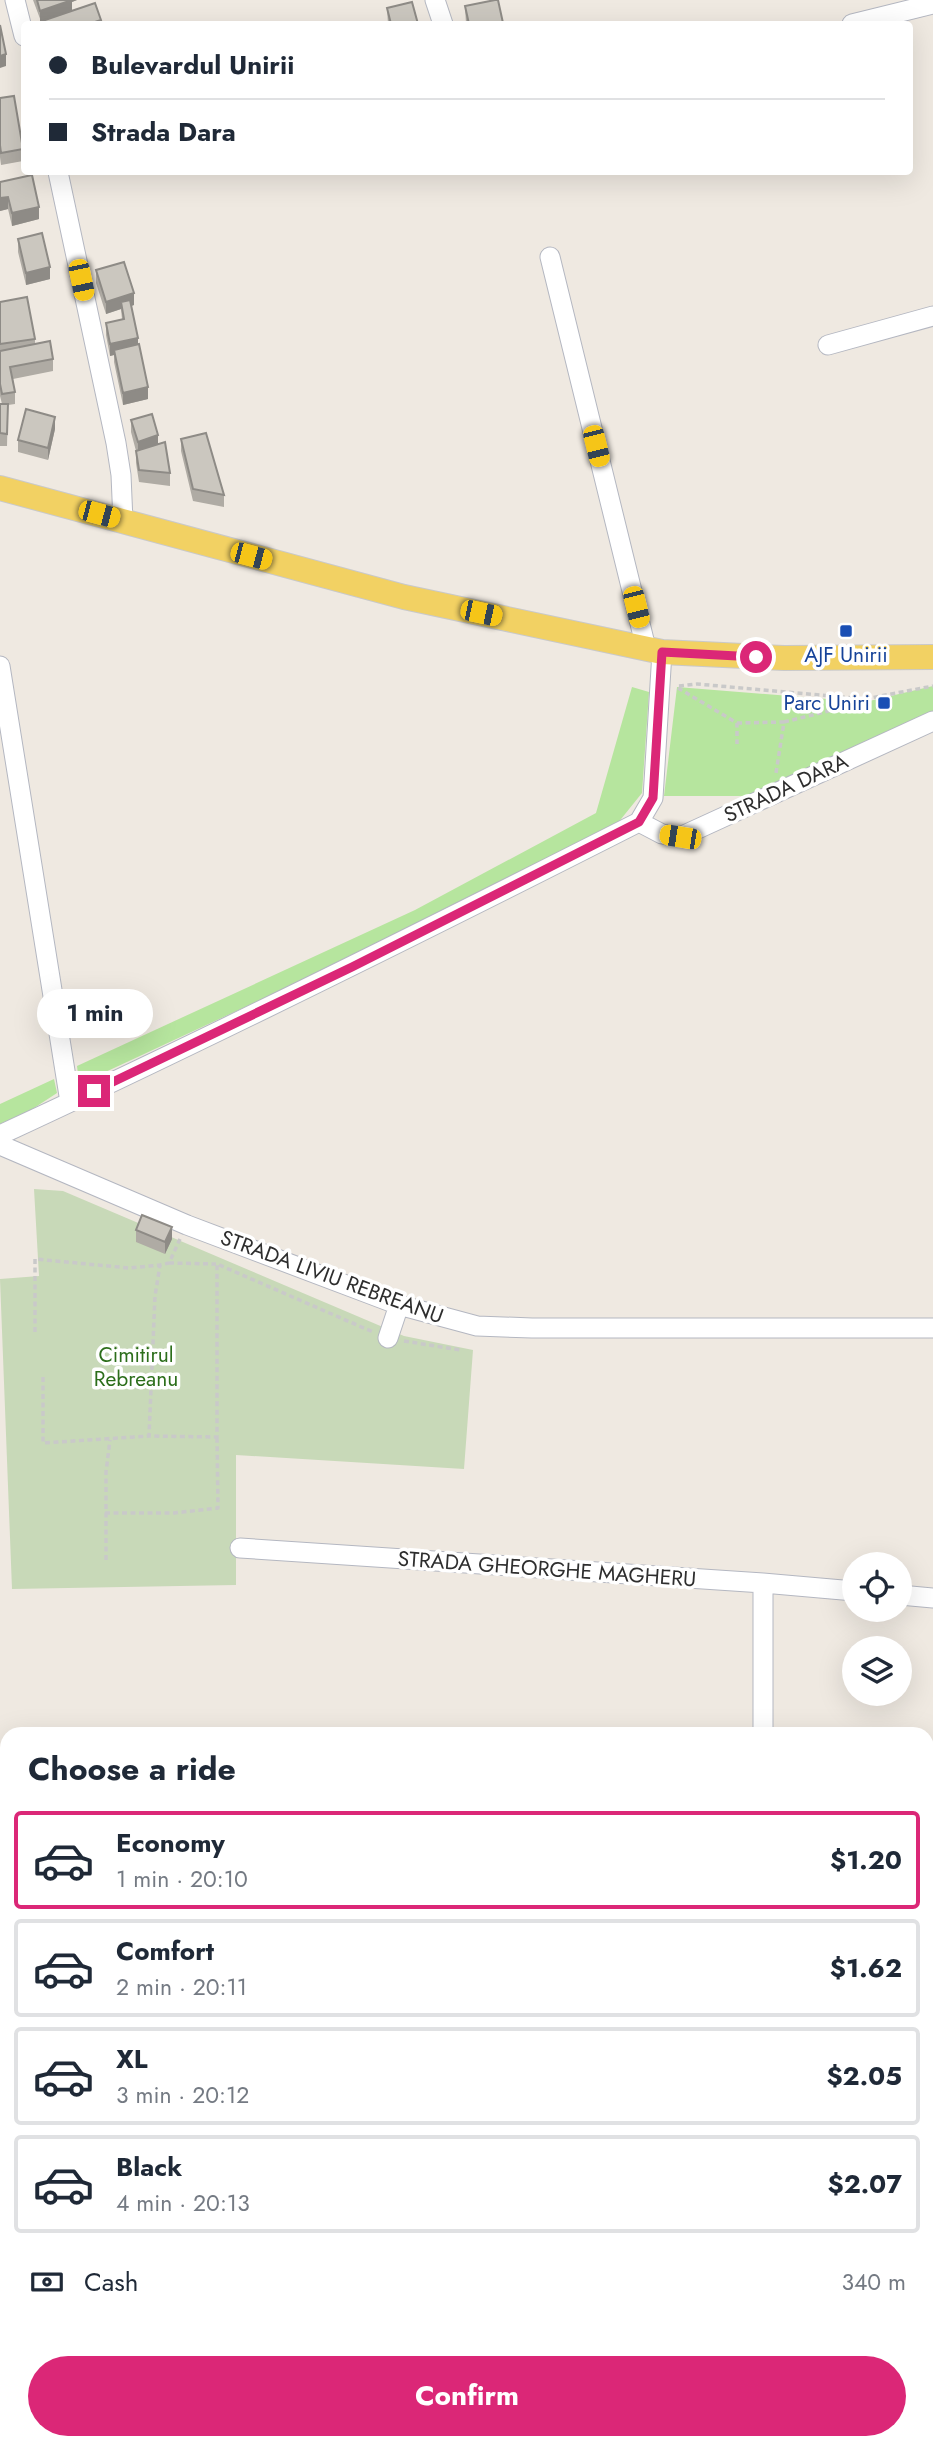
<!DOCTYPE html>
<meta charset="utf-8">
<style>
body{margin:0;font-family:Jost,sans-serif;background:#f2f2f3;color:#1f2937;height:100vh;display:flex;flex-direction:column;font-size:26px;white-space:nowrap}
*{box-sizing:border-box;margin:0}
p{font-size:23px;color:#747a83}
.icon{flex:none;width:38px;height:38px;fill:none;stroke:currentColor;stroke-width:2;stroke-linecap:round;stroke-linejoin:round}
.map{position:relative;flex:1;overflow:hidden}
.details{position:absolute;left:0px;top:1727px;width:934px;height:723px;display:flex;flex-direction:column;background:#fff;border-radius:21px 21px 0 0;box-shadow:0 7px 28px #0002}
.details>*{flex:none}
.hud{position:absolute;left:21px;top:21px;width:892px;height:154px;border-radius:7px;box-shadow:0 7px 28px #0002;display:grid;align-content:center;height:154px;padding:0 28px;background:#fff}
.controls{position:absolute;left:842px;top:1552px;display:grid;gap:14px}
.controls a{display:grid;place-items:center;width:70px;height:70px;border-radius:50%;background:#fff;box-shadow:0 7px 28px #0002;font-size:35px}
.end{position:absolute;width:32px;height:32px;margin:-16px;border:9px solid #db2777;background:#fff;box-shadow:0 0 0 4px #fff}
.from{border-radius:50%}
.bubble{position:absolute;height:49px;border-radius:24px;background:#fff;box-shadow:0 7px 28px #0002;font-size:23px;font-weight:700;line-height:49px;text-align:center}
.car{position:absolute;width:21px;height:42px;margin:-21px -10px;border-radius:9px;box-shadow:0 0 5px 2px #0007;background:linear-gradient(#f5c518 24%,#345 0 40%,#f5c518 0 76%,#345 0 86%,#f5c518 0)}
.hud b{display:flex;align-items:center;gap:24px;height:66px;font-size:26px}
.hud b+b{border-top:2px solid #e0e1e3}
.hud i{width:18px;height:18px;background:#1f2937}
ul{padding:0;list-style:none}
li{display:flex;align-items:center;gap:21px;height:98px;margin:0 14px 10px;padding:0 14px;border:4px solid #e0e1e3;border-radius:7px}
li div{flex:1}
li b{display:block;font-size:26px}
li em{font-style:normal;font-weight:700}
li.selected{border-color:#db2777}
li>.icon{width:63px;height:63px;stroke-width:1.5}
h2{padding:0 28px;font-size:32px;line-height:84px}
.pay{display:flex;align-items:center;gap:18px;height:77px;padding:0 28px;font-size:26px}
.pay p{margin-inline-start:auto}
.action{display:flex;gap:14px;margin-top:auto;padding:14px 28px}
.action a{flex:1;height:80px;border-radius:42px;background:#db2777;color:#fff;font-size:28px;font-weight:700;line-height:80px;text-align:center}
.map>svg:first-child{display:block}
.green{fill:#b6e59e}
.cemetery{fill:#c8d9b8}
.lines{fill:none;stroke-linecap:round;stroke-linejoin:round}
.minor-casing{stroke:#b4b7c1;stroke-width:21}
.major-casing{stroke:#c9c9c9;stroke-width:26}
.path{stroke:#c9c9c9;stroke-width:3.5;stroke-dasharray:5 3.5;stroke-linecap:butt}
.minor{stroke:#fff;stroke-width:19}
.major{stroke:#f2d163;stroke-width:24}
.wall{fill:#afaba4}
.shaded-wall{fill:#8e8b86}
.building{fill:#cbc7bf;stroke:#8e8b86;stroke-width:2}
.route{stroke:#db2777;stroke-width:9}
.transit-dot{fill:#1a4fb4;stroke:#fff;stroke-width:2.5}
.labels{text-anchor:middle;stroke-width:7;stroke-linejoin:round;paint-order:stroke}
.transit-label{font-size:21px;fill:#164399;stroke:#fff}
.street-label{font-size:21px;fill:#2e2e2e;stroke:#fff}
.park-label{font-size:21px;fill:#2c6e1b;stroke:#fff}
</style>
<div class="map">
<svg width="933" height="2449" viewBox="0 0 933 2449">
<rect width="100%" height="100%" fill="#efe9e1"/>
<path class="green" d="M933,686V724L770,796H664L677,687L865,702Z
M632,687L649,692L642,793L613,829L404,933L99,1075L84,1079L78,1074L77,1066L415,910L596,813Z
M54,1079L57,1093L31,1110L0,1124V1104Z"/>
<path class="cemetery" d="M34,1189L63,1191L404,1336L473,1350L464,1469L236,1455V1585L12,1589L0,1279L39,1276Z"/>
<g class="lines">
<g class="minor-casing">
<path id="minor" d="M15,0L24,36
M435,0L443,24
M852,24L933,4
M58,172L116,443L121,475L123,521
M550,257L646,648
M828,345L933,316
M0,666L70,1102
M639,822L653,798L662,652
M0,1135C216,1035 428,929 639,822L662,834L680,837L933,721
M0,1145L187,1225L399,1305L477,1326L532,1328H933
M388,1338L399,1305
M240,1548L763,1583L854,1591
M763,1583V1734
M900,1595L933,1598
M0,1804H7
M928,1861H933
M928,2131H933
M0,2175L7,2176
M0,2369H7
M648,2449L649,2443"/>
</g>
<g class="major-casing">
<path id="major" d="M0,488L404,597L662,652L784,658L933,657"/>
</g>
<path class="path" d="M679,686L697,684L865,699L933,686
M678,688L737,723V744
M784,722L865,702V700
M737,723L784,722L776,773
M180,1239L169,1263L160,1265L155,1296L149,1436L217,1437V1264L373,1332
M169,1263L216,1264
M35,1332V1259L129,1268L160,1265
M404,1341L460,1350
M43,1377V1443L149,1436
M105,1513H174L218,1508L217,1437
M106,1560V1472L110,1440"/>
<use href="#minor" class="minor"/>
<use href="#major" class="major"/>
</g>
<path class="wall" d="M33,0H77L72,2V11L101,24H42Z
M465,6L503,24H466Z
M387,8L418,24H388Z
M0,98L23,149V161L1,165L0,157Z
M0,182L39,219L12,226L8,209L0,211Z
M18,239L50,279L26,285L18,252Z
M96,270L134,305L131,306L148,399L123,405L114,362V355L110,356L106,335V323L122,319L121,309L106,314L96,283Z
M0,302L35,339V344L53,359V371L13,379L15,392V404L8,405L7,446H0V404H2L0,396Z
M131,420L158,444L170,473V486L139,482L136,463V451L131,432Z
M55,429L48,460L18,452V440Z
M181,439L224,495V507L193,501L181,451Z
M136,1230L172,1239L165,1254L136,1242Z"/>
<path class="shaded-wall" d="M69,0H77L72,2V13L40,23V11Z
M101,20V24H89Z
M6,54V66L0,68V56Z
M8,197V209L0,211V198Z
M39,207V219L12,226V213Z
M50,267V279L26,285V273Z
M134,293V305L122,309L121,302V309L106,314V302Z
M138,338V350H114V355L110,356V344Z
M148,387V399L123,405V393Z
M55,417V429L48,460V448Z
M158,435V447L138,454V442Z
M172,1227V1239L165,1254V1242Z"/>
<path class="building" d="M37,0H72L40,11Z
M495,0H498L503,23L496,24H469L465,6Z
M412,2L418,24H391L387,8Z
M95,3L101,20L89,24H43L42,21Z
M0,25L6,54L0,56Z
M14,96L23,149L1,153L0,145V98Z
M32,175L39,207L12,213L8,197L0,198V182Z
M42,233L50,267L26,273L18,239Z
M124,262L134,293L106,302L96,270Z
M27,297L35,339L0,344V302Z
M130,300L138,338L110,344L106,323L124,319L121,302Z
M50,341L53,359L10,367L15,392L2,394L0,384V351Z
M139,344L148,387L123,393L114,350Z
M0,404H8L7,434L0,433Z
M26,409L55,417L48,448L18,440Z
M152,414L158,435L138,442L131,420Z
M206,433L224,495L193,489L181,439Z
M165,442L170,473L139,470L136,451Z
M142,1215L172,1227L165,1242L136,1230Z"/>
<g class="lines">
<path class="route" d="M94,1091L352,967L639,822L653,798L662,652L756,657"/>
</g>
<g class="transit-dot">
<rect x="839" y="624" width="14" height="14" rx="3.5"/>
<rect x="877" y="696" width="14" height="14" rx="3.5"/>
</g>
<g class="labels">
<g class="transit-label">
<text x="846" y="662">AJF Unirii</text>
<text x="870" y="710" text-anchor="end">Parc Uniri</text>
</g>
<g class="street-label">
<text transform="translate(786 788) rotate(-25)" y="7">STRADA DARA</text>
<text transform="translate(332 1277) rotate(20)" y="7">STRADA LIVIU REBREANU</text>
<text transform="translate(547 1569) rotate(4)" y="7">STRADA GHEORGHE MAGHERU</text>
</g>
<g class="park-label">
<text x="136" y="1362">Cimitirul<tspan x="136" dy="24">Rebreanu</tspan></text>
</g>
</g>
</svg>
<div class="controls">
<a><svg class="icon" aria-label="locate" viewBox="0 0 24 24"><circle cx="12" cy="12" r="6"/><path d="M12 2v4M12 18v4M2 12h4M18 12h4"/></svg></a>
<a><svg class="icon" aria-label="layers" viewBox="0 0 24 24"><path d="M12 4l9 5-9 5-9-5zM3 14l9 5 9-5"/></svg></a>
</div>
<i class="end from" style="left:756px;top:657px"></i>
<i class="end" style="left:94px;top:1091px"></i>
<div class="bubble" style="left:37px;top:989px;width:116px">1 min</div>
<i class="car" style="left:81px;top:280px;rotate:168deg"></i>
<i class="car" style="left:596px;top:446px;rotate:166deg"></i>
<i class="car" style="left:99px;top:514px;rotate:105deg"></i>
<i class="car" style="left:251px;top:556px;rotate:105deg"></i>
<i class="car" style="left:636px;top:607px;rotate:166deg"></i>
<i class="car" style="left:481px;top:613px;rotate:102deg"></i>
<i class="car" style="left:680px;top:837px;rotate:279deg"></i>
<div class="hud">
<b><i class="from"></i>Bulevardul Unirii</b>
<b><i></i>Strada Dara</b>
</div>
<section class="details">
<h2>Choose a ride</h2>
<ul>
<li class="selected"><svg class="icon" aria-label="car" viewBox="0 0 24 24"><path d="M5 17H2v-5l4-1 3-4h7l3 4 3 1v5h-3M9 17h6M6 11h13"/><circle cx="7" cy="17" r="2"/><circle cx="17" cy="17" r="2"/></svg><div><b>Economy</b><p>1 min · 20:10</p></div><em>$1.20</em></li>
<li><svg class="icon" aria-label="car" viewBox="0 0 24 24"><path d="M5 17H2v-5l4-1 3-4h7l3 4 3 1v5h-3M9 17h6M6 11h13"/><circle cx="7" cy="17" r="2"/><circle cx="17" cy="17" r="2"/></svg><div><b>Comfort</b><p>2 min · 20:11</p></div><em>$1.62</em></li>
<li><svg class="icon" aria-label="car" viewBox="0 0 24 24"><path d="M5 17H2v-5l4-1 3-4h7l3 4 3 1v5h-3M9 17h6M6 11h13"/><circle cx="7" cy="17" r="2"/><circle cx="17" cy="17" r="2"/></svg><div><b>XL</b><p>3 min · 20:12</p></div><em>$2.05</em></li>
<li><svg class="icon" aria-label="car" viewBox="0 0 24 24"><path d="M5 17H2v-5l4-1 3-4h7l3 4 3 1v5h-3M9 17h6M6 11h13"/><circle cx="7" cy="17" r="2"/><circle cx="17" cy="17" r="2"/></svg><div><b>Black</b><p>4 min · 20:13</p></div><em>$2.07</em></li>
</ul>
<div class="pay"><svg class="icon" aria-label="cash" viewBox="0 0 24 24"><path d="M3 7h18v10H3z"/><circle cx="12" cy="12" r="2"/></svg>Cash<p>340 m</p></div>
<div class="action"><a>Confirm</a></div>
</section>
</div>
